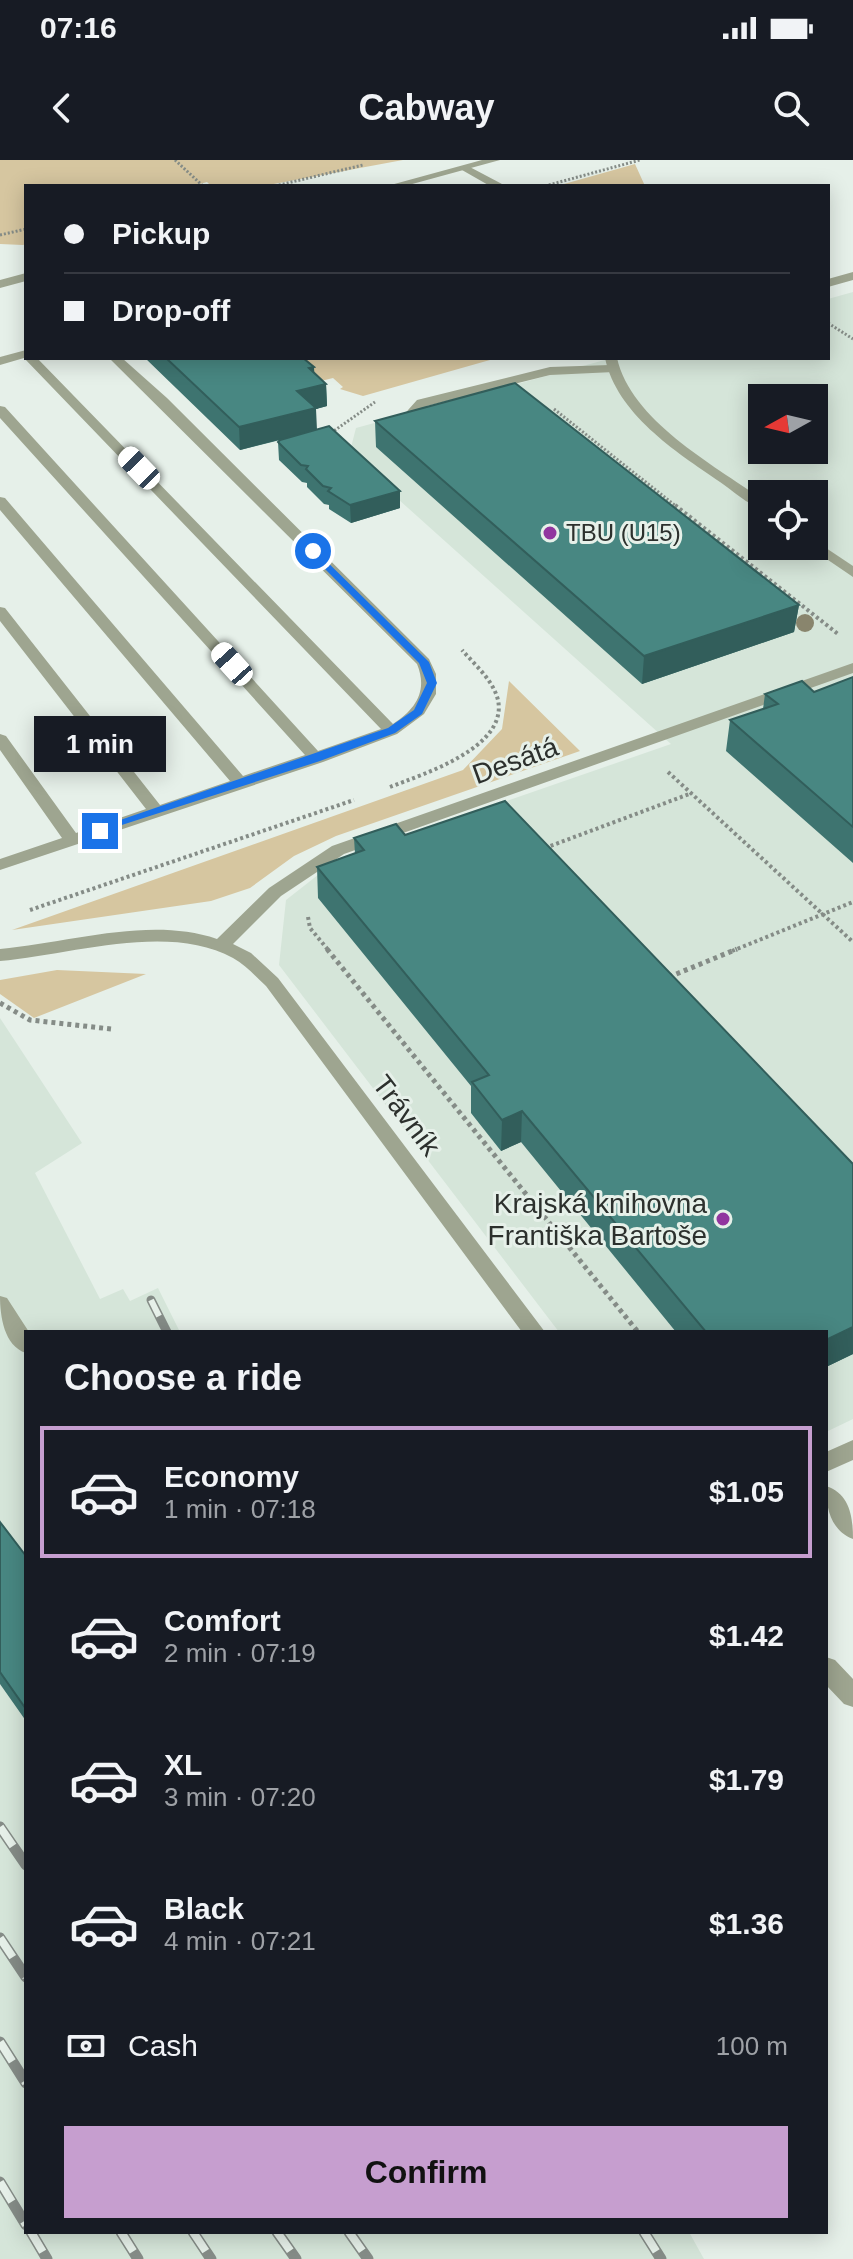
<!DOCTYPE html>
<meta charset="utf-8">
<style>
body{margin:0;font-family:Helvetica,sans-serif;background:#20242c;color:#f1f3f6;height:100vh;display:flex;flex-direction:column;font-size:30px;white-space:nowrap}
*{box-sizing:border-box;margin:0}
p{font-size:26px;color:#9ea1a6}
.icon{flex:none;width:44px;height:44px;fill:none;stroke:currentColor;stroke-width:2;stroke-linecap:round;stroke-linejoin:round}
.map{position:relative;flex:1;overflow:hidden}
.details{position:absolute;left:24px;top:1170px;width:804px;height:904px;display:flex;flex-direction:column;background:#171b24;border-radius:0px;box-shadow:0 4px 20px #0003}
.details>*{flex:none}
.banner{position:absolute;left:24px;top:24px;width:806px;height:176px;border-radius:0px;box-shadow:0 4px 20px #0003;display:grid;align-content:center;height:176px;padding:0 40px;background:#171b24}
.needle{width:52px;rotate:262deg}
.controls{position:absolute;left:748px;top:224px;display:grid;gap:16px}
.controls a{display:grid;place-items:center;width:80px;height:80px;border-radius:0px;background:#171b24;box-shadow:0 4px 20px #0003;font-size:40px}
.end{position:absolute;width:36px;height:36px;margin:-18px;border:10px solid #1a73e8;background:#fff;box-shadow:0 0 0 4px #fff}
.from{border-radius:50%}
.bubble{position:absolute;height:56px;border-radius:0px;background:#171b24;box-shadow:0 4px 20px #0003;font-size:26px;font-weight:800;line-height:56px;text-align:center}
.car{position:absolute;width:24px;height:48px;margin:-24px -12px;border-radius:10px;box-shadow:0 0 6px 2px #0007;background:linear-gradient(#fff 24%,#345 0 40%,#fff 0 76%,#345 0 86%,#fff 0)}
.banner b{display:flex;align-items:center;gap:28px;height:76px;font-size:30px}
.banner b+b{border-top:2px solid #363941}
.banner i{width:20px;height:20px;background:#f1f3f6}
ul{padding:0;list-style:none}
li{display:flex;align-items:center;gap:24px;height:132px;margin:0 16px 12px;padding:0 24px;border:4px solid transparent;border-radius:0px}
li div{flex:1}
li b{display:block;font-size:30px}
li em{font-style:normal;font-weight:800}
li.current{border-color:#c69ecf}
li>.icon{width:72px;height:72px;stroke-width:1.5}
h2{padding:0 40px;font-size:36px;line-height:96px}
.pay{display:flex;align-items:center;gap:20px;height:88px;padding:0 40px;font-size:30px}
.pay p{margin-inline-start:auto}
.action{display:flex;gap:16px;margin-top:auto;padding:16px 40px}
.action a{flex:1;height:92px;border-radius:0px;background:#c69ecf;color:#111;font-size:32px;font-weight:800;line-height:92px;text-align:center}
.status{display:flex;justify-content:space-between;align-items:center;height:56px;padding:0 40px;background:#171b24;direction:ltr}
.status svg{height:22px;fill:currentColor}
header{display:flex;justify-content:space-between;align-items:center;height:104px;padding:0 40px;background:#171b24;font-size:36px;font-weight:800}
.map>svg:first-child{display:block}
.built{fill:#d5e5d9;fill-rule:evenodd}
.green{fill:#d6c6a0}
.lines{fill:none;stroke-linecap:round;stroke-linejoin:round}
.path-far2{stroke:#858c87;stroke-width:3;stroke-dasharray:2 2;stroke-linecap:butt}
.path-far1{stroke:#858c87;stroke-width:4;stroke-dasharray:3 3;stroke-linecap:butt}
.path{stroke:#858c87;stroke-width:5;stroke-dasharray:4 4;stroke-linecap:butt}
.service{fill:#9ea590;fill-rule:evenodd}
.minor{fill:#9ea590;fill-rule:evenodd}
.tertiary{fill:#9ea590;fill-rule:evenodd}
.rail-far1-casing{stroke:#858c87;stroke-width:9}
.rail-casing{stroke:#858c87;stroke-width:11}
.rail-far1{stroke:#e6f0e9;stroke-width:6;stroke-dasharray:18;stroke-linecap:butt}
.rail{stroke:#e6f0e9;stroke-width:8;stroke-dasharray:23;stroke-linecap:butt}
.tree{fill:#89856d}
.wall{fill:#3e7470}
.shaded-wall{fill:#325e5b}
.building{fill:#488782;stroke:#325e5b;stroke-width:2}
.route{fill:#1a73e8}
.poi-dot{fill:#91359f;stroke:#e6f0e9;stroke-width:3}
.labels{text-anchor:middle;stroke-width:6;stroke-linejoin:round;paint-order:stroke}
.far-poi-label{font-size:24px;fill:#2c302d;stroke:#e6f0e9;text-anchor:start}
.street-label{font-size:28px;fill:#2c302d;stroke:#e6f0e9}
.poi-label{font-size:28px;fill:#2c302d;stroke:#e6f0e9;text-anchor:end}
</style>
<div class="status"><b>07:16</b><svg viewBox="0 0 49 12"><path d="M0 12V9h3v3zM5 12V6h3v6zM10 12V3h3v9zM15 12V0h3v12zM26 1h20v11H26zM47 4h2v5h-2z"/></svg></div>
<header><svg class="icon" aria-label="back" viewBox="0 0 24 24"><path d="M15 5l-7 7 7 7"/></svg>Cabway<svg class="icon" aria-label="search" viewBox="0 0 24 24"><circle cx="10" cy="10" r="6"/><path d="M15 15l6 6"/></svg></header>
<div class="map">
<svg width="853" height="2099" viewBox="0 0 853 2099">
<rect width="100%" height="100%" fill="#e6f0e9"/>
<path class="built" d="M853,132V1259L826,1272V1172H559L279,805L286,740L337,700L671,584L349,295L356,268L612,198H828V139ZM762,238H814V290H762ZM762,334H814V386H762Z
M0,858L82,983L35,1013L100,1139L123,1129L130,1141L158,1128L180,1172H26V2072H689L704,2099H0Z"/>
<path class="green" d="M0,0H403L263,26H211L207,22L193,26H26V84L23,85L0,84Z
M635,4L645,26H557Z
M289,198H497L363,236L340,229L343,227L333,218L317,222Z
M509,521L580,591L336,676L294,696L250,728L211,741L12,770L463,610L502,569Z
M57,810L146,814L34,858L0,834V820Z"/>
<g class="lines">
<path class="path-far2" d="M175,0L203,26
M275,26L363,5
M545,26L640,0
M0,75L26,69
M828,163L853,179
M554,249L677,347
M331,273L375,242"/>
<path class="path-far1" d="M675,345L838,474
M668,612L853,782
M390,627C423,614 508,588 498,540C493,520 475,505 462,490
M545,688L692,633
M30,750L354,640
M308,757L310,768L329,791
M732,791L853,742"/>
<path class="path" d="M327,789L638,1172
M669,817L737,789
M0,843L30,860L111,869"/>
<path class="service" d="M26,190V198H37L393,564C416,549 428,531 417,504L109,198H122L167,238L429,499L436,514V534L424,554L397,574L323,602L0,710V699L62,678L0,590V574L6,576L76,673L146,649L0,461V447L5,448L160,645L230,621L0,350V337L5,338L243,616L305,595L0,258V246L5,247L318,591L381,569L24,198L0,205V197Z
M610,205L616,209L614,212L550,215L427,246L413,259L421,269L419,272H409L400,259L417,240L550,207Z
M826,1326C850,1334 853,1357 853,1379C830,1370 826,1347 826,1326Z
M826,1497L835,1500L853,1519V1547L844,1544L826,1525Z"/>
<path class="minor" d="M466,5L502,24L503,26H490L462,10L461,8Z
M853,112V120L828,127V119Z
M605,198H617C631,260 712,304 762,339V349C747,344 733,331 720,322C675,291 617,254 605,198Z
M814,380L853,406V417L809,387L814,386Z
M853,503V513L344,694L281,736L233,784L251,793L278,818L545,1172H522L266,826C255,816 246,805 233,798C168,762 70,795 0,801V789C70,783 149,756 217,779L269,728L332,686Z
M0,1136L7,1138L29,1172H26V1193C4,1186 0,1156 0,1136Z
M853,1280V1300L826,1312V1292Z"/>
<path class="tertiary" d="M482,0H500L405,26H387Z
M26,113V121L0,128V120Z"/>
<g class="rail-far1-casing">
<path id="rail-far1" d="M151,1140L167,1172"/>
</g>
<g class="rail-casing">
<path id="rail" d="M0,1667L26,1705
M0,1778L26,1817
M0,1882L26,1923
M0,2022L26,2065
M31,2072L47,2099
M121,2072L138,2099
M193,2072L211,2099
M277,2072L296,2099
M349,2072L368,2099
M644,2072L661,2099"/>
</g>
<use href="#rail-far1" class="rail-far1"/>
<use href="#rail" class="rail"/>
</g>
<circle class="tree" cx="805" cy="463" r="9"/>
<path class="wall" d="M145,198H303L314,213L326,224L327,246L316,249V269L400,348L351,363L329,349V345L324,344L307,327V323L302,322L279,300L278,282L280,280L240,290Z
M375,261L799,445L794,472L642,524L376,287Z
M853,517V703L726,591L730,560L763,549L765,534L814,532Z
M405,675L853,1004V1194L826,1207V1172H676L521,982L501,991L471,953V926L318,738L317,707L355,694L354,678Z
M0,1362L26,1396V1561L0,1524Z"/>
<path class="shaded-wall" d="M314,207L315,227L326,224L327,246L316,249L317,270L240,290L239,267L297,231L309,208Z
M400,331V348L351,363L350,345Z
M799,445L794,472L642,524L644,496Z
M522,951L521,982L501,991L502,960Z
M853,1167V1194L826,1207V1180Z"/>
<path class="building" d="M166,198H303L314,207L309,208L326,224L297,231L316,248L239,267Z
M515,223L799,445L644,496L375,261Z
M329,266L400,331L350,345L328,331L331,328L323,326L306,309L308,306L301,305L278,282L280,280Z
M853,517V667L730,560L778,544L765,534L802,521L814,532Z
M505,641L853,1004V1167L826,1180V1172H706L522,951L502,960L472,922L489,915L317,707L364,690L354,678L396,664L405,675Z
M0,1362L26,1396V1549L0,1512Z"/>
<path class="route" d="M313,388L429,502L437,523L422,554L395,573L320,601L97,673V668L388,568L414,550L427,523L419,503L309,393Z"/>
<g class="poi-dot">
<circle cx="550" cy="373" r="8"/>
<circle cx="723" cy="1059" r="8"/>
</g>
<g class="labels">
<g class="far-poi-label">
<text x="566" y="381">TBU (U15)</text>
</g>
<g class="street-label">
<text transform="translate(515 600) rotate(-20)" y="10">Desátá</text>
<text transform="translate(407 955) rotate(53)" y="10">Trávník</text>
</g>
<g class="poi-label">
<text x="707" y="1053">Krajská knihovna<tspan x="707" dy="32">Františka Bartoše</tspan></text>
</g>
</g>
</svg>
<div class="controls">
<a><svg class="needle" viewBox="-14 -14 28 28"><path d="M0-13l5 13h-10z" fill="#e53935"/><path d="M0 13l5-13h-10z" fill="#9ea1a6"/></svg></a>
<a><svg class="icon" aria-label="locate" viewBox="0 0 24 24"><circle cx="12" cy="12" r="6"/><path d="M12 2v4M12 18v4M2 12h4M18 12h4"/></svg></a>
</div>
<i class="end from" style="left:313px;top:391px"></i>
<i class="end" style="left:100px;top:671px"></i>
<div class="bubble" style="left:34px;top:556px;width:132px">1 min</div>
<i class="car" style="left:139px;top:308px;rotate:316deg"></i>
<i class="car" style="left:232px;top:504px;rotate:318deg"></i>
<div class="banner">
<b><i class="from"></i>Pickup</b>
<b><i></i>Drop-off</b>
</div>
<section class="details">
<h2>Choose a ride</h2>
<ul>
<li class="current"><svg class="icon" aria-label="car" viewBox="0 0 24 24"><path d="M5 17H2v-5l4-1 3-4h7l3 4 3 1v5h-3M9 17h6M6 11h13"/><circle cx="7" cy="17" r="2"/><circle cx="17" cy="17" r="2"/></svg><div><b>Economy</b><p>1 min · 07:18</p></div><em>$1.05</em></li>
<li><svg class="icon" aria-label="car" viewBox="0 0 24 24"><path d="M5 17H2v-5l4-1 3-4h7l3 4 3 1v5h-3M9 17h6M6 11h13"/><circle cx="7" cy="17" r="2"/><circle cx="17" cy="17" r="2"/></svg><div><b>Comfort</b><p>2 min · 07:19</p></div><em>$1.42</em></li>
<li><svg class="icon" aria-label="car" viewBox="0 0 24 24"><path d="M5 17H2v-5l4-1 3-4h7l3 4 3 1v5h-3M9 17h6M6 11h13"/><circle cx="7" cy="17" r="2"/><circle cx="17" cy="17" r="2"/></svg><div><b>XL</b><p>3 min · 07:20</p></div><em>$1.79</em></li>
<li><svg class="icon" aria-label="car" viewBox="0 0 24 24"><path d="M5 17H2v-5l4-1 3-4h7l3 4 3 1v5h-3M9 17h6M6 11h13"/><circle cx="7" cy="17" r="2"/><circle cx="17" cy="17" r="2"/></svg><div><b>Black</b><p>4 min · 07:21</p></div><em>$1.36</em></li>
</ul>
<div class="pay"><svg class="icon" aria-label="cash" viewBox="0 0 24 24"><path d="M3 7h18v10H3z"/><circle cx="12" cy="12" r="2"/></svg>Cash<p>100 m</p></div>
<div class="action"><a>Confirm</a></div>
</section>
</div>
